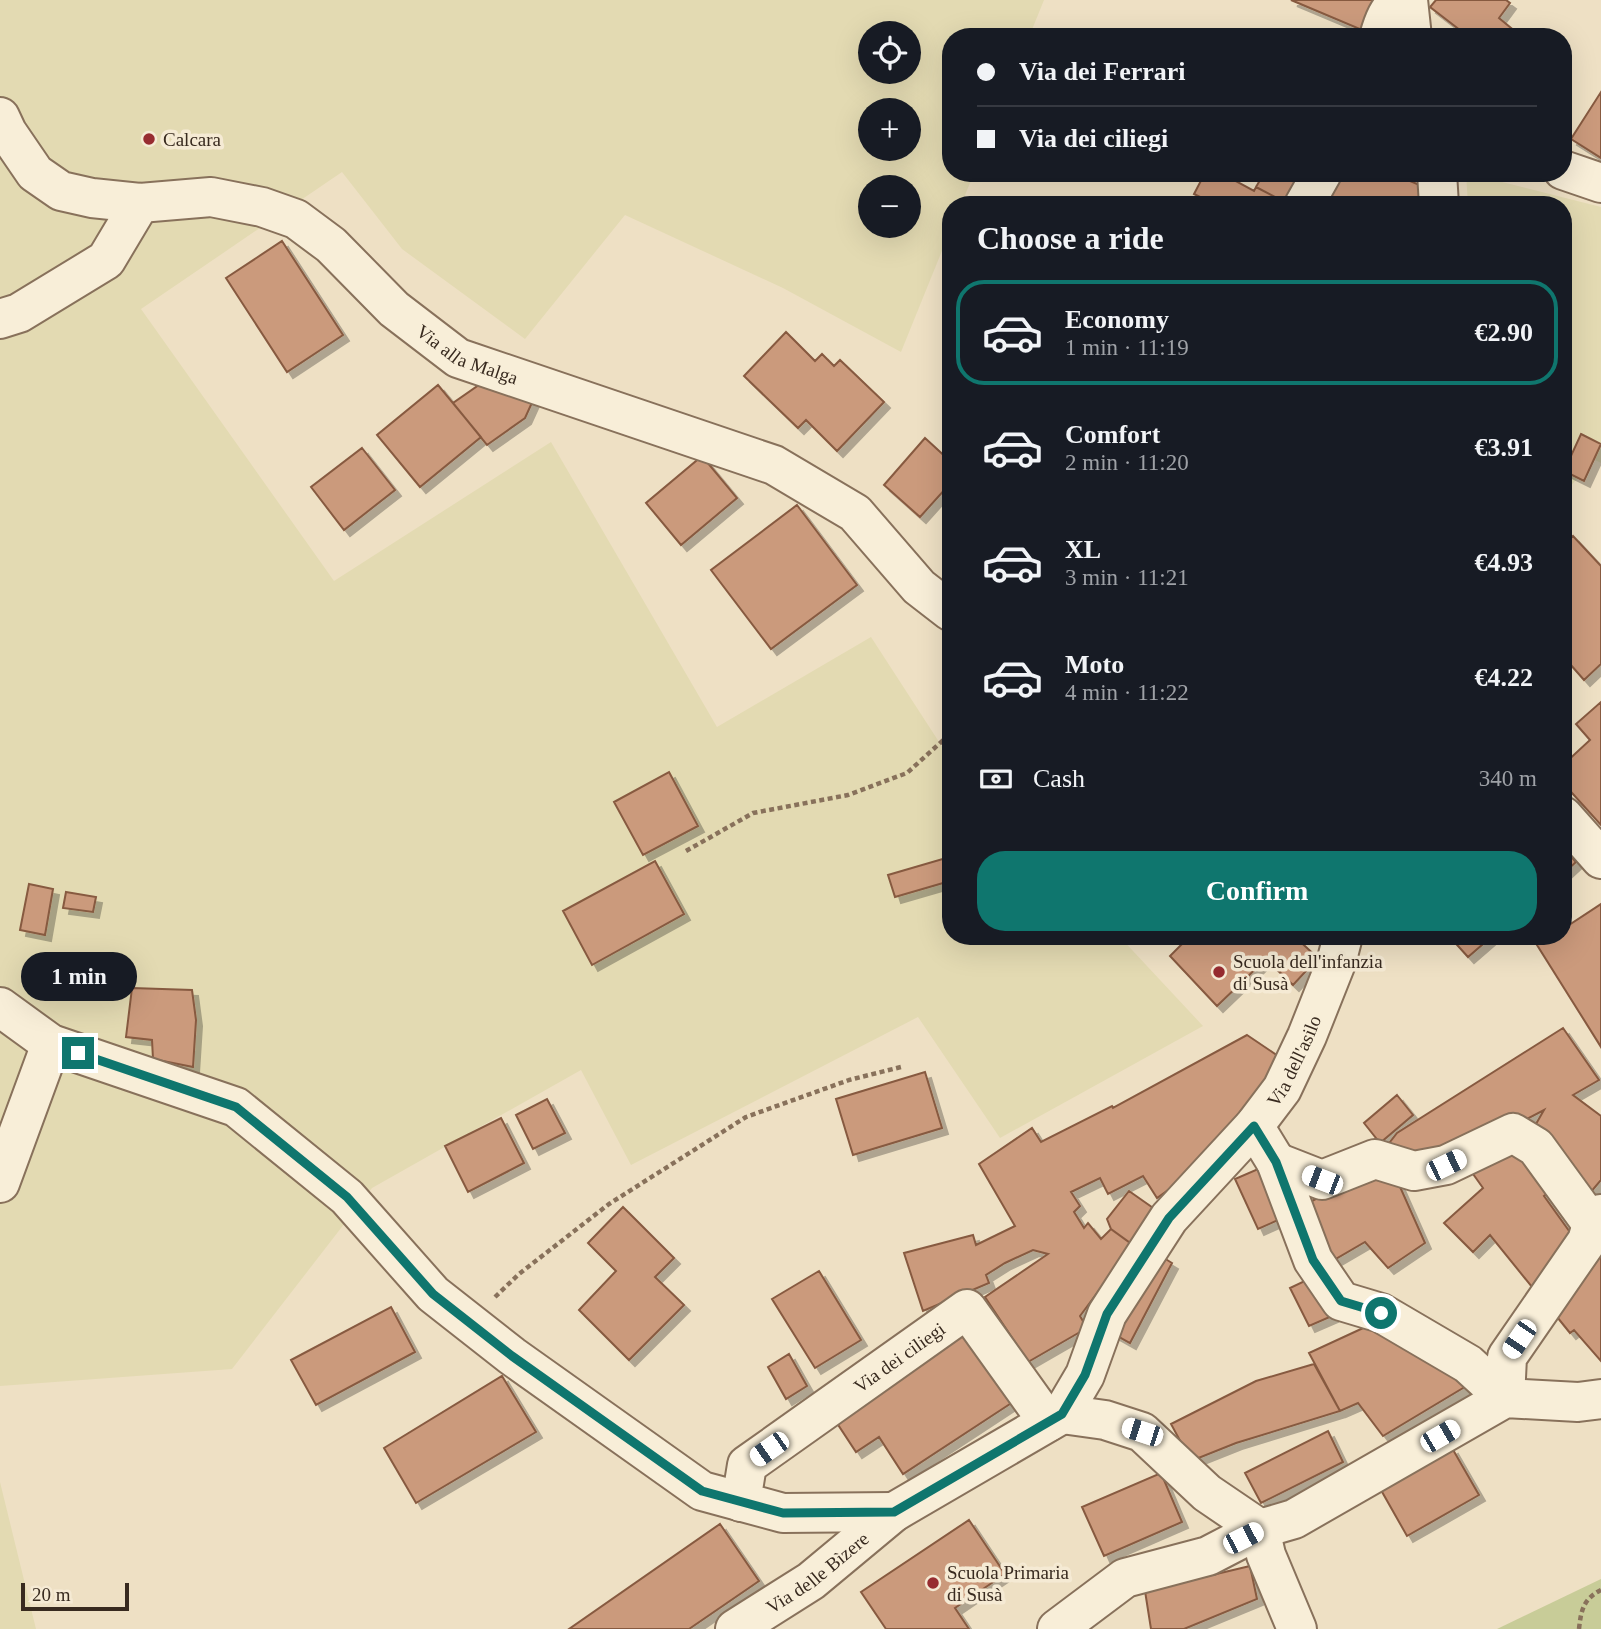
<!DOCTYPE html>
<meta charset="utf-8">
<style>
body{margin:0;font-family:Georgia,serif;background:#242831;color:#f1f3f6;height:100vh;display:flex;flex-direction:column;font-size:26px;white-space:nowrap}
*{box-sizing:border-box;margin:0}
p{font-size:23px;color:#9ea1a6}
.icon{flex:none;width:38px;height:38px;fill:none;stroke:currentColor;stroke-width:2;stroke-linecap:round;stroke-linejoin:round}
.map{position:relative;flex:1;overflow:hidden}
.panel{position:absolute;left:942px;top:196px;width:630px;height:749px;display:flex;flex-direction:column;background:#171b24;border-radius:28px;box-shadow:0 7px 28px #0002}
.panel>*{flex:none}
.top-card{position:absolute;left:942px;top:28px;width:630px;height:154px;border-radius:28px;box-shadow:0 7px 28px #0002;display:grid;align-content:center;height:154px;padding:0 35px;background:#171b24}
.controls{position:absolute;left:858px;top:21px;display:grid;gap:14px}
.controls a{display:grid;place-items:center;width:63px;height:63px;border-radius:50%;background:#171b24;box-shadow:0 7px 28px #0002;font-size:35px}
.scale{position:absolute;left:21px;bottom:18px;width:108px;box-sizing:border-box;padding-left:7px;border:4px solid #382a1f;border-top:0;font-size:19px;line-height:24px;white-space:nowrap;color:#382a1f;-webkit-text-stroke:5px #f5ead4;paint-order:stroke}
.end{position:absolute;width:32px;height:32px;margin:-16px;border:9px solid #0f766e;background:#fff;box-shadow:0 0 0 4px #fff}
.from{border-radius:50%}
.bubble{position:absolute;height:49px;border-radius:24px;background:#171b24;box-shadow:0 7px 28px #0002;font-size:23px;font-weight:800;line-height:49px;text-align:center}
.car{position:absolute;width:21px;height:42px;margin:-21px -10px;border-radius:9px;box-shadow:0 0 5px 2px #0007;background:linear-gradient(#fff 24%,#345 0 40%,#fff 0 76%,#345 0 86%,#fff 0)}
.top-card b{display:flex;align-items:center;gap:24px;height:66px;font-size:26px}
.top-card b+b{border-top:2px solid #363941}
.top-card i{width:18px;height:18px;background:#f1f3f6}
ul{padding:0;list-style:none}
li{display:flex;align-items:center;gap:21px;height:105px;margin:0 14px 10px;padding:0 21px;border:4px solid transparent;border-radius:28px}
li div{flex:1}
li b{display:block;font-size:26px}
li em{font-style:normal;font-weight:800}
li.on{border-color:#0f766e}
li>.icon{width:63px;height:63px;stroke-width:1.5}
h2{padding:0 35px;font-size:32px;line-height:84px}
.pay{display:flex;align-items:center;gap:18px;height:77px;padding:0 35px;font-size:26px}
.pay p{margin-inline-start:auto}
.button{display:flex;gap:14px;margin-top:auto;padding:14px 35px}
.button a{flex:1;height:80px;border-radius:28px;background:#0f766e;color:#fff;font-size:28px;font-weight:800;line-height:80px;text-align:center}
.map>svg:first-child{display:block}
.farmland{fill:#e3dab2;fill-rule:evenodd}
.green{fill:#c8cc98}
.building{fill:#cb9a7b;stroke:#875a41;stroke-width:2;filter:url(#shadow)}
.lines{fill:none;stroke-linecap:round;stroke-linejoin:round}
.minor-casing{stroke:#88715b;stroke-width:42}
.path{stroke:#88715b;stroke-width:4.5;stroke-dasharray:5 3.5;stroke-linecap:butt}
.minor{stroke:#f8eed8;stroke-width:38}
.route{stroke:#0f766e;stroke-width:9}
.poi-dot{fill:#972c30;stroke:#f5ead4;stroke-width:2.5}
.labels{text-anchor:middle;stroke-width:7;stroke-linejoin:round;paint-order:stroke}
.poi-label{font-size:19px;fill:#382a1f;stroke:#f5ead4;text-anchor:start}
.street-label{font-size:19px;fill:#382a1f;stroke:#f5ead4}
</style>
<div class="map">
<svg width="1601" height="1629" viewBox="0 0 1601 1629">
<defs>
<filter id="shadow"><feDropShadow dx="6" dy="6" stdDeviation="0" flood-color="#0004"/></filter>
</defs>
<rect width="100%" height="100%" fill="#eee0c4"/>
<path class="farmland" d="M0,0H1044L1029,37H950V173H974L961,205H950V231L901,352L783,288L625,215L525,339L402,249L342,172L141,309L334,581L551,442L717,727L871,637L941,745L950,755V936H1119L1203,1026L1000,1138L918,1017L631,1165L581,1070L372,1188L232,1369L0,1386ZM870,33H908V72H870ZM870,110H908V149H870ZM870,187H908V226H870Z
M1466,173L1601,207V463L1595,460L1563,494V205H1468Z
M0,1482L36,1629H0Z"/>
<path class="green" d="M1601,1579V1629H1497Z"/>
<path class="building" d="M1291,0H1374L1362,30Z
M1436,0H1506L1510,3L1499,18L1522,37H1469L1430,7Z
M1601,92V158L1571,139Z
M1205,173H1221L1254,191L1256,187L1290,205H1216L1194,194Z
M1264,173H1311L1290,205L1256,187Z
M1330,173H1391L1422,186L1425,205H1314Z
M282,241L343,335L287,372L226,278Z
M786,332L815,361L822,354L834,366L840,360L884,402L837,451L806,420L798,428L744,376Z
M489,378L535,396L525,418L487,445L453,403Z
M438,385L481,437L420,487L377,435Z
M1581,434L1601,444L1584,481L1564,471Z
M925,438L950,461V490L947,487L920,517L884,485Z
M362,448L395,490L344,530L311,487Z
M702,456L737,498L681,545L646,503Z
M797,505L857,585L771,649L711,570Z
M1573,536L1601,566V664L1584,680L1563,656V545Z
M1601,702V825L1563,783V765L1590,740L1576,724Z
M669,772L698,826L643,855L614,802Z
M1563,847L1576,862L1563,874Z
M946,858L950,881L895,897L888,875Z
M655,861L684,914L592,965L563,911Z
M29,884L53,889L45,935L20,930Z
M66,892L96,897L93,912L63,908Z
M1601,904V1047L1537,945L1551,936H1563V929Z
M1190,936H1294L1318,958L1293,985L1266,959L1217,1006L1170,956Z
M1449,936H1489L1490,938L1468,957Z
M132,988L192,990L196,1020L193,1067L153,1059L152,1040L126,1037Z
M1563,1028L1599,1080L1573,1095L1601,1116V1180L1585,1199L1532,1131L1544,1110L1452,1158L1394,1160L1390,1142L1397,1133Z
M1247,1035L1281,1058L1228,1147L1157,1198L1143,1176L1108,1194L1100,1178L1071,1192L1080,1206L1074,1212L1084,1228L1088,1223L1101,1239L1111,1229L1133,1245L1080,1316L1087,1328L1028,1362L985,1297L1048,1254L1033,1250L1005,1263L986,1275L989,1283L923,1311L904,1253L973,1235L976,1245L1015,1226L979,1164L1032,1128L1041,1142L1112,1106L1113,1108Z
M925,1072L942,1128L853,1155L836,1099Z
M1397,1095L1413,1115L1380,1143L1364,1123Z
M547,1099L565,1133L533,1149L516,1115Z
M501,1118L524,1163L468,1192L445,1146Z
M1509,1141L1552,1190L1544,1196L1577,1242L1536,1292L1490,1235L1473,1252L1444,1223L1483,1188L1466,1164Z
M1265,1166L1287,1216L1258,1229L1235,1179Z
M1393,1171L1425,1243L1388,1268L1365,1242L1327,1264L1302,1206L1357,1178Z
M1129,1191L1156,1210L1133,1245L1111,1229L1107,1219Z
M623,1207L674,1258L655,1277L684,1305L629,1360L579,1310L616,1271L588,1243Z
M1601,1254V1361L1574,1330L1570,1333L1549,1307Z
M1159,1255L1172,1263L1130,1343L1114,1334Z
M819,1271L861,1340L815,1368L772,1299Z
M1313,1277L1332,1316L1309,1326L1290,1288Z
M391,1307L415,1352L316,1405L291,1360Z
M1374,1323L1468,1385L1383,1436L1358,1403L1340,1411L1309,1353Z
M968,1325L1016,1400L903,1474L879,1437L856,1452L831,1414Z
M789,1354L807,1386L786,1399L768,1367Z
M1314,1364L1340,1411L1236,1443L1191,1461L1171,1424L1256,1381Z
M502,1376L536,1432L416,1503L384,1448Z
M1328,1431L1343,1462L1261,1503L1245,1473Z
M1452,1448L1479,1495L1407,1536L1381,1490Z
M1161,1473L1182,1522L1104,1556L1082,1507Z
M969,1520L1005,1574L955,1608L969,1629H886L861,1592Z
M720,1524L759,1581L689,1629H569Z
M1250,1566L1257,1599L1184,1629H1151L1145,1591Z"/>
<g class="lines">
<g class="minor-casing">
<g id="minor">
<path d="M1408,0L1412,37"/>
<path d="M1379,37C1383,23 1388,7 1402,0"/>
<path id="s1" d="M0,117L7,132L35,173L61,191L92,198L140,203L211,197L262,207L296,219L331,245L394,309L458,358L774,465L855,513L919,587L950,611"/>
<path d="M1563,170L1601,183"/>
<path d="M1437,173L1439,205"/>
<path d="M1304,205L1322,173"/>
<path d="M0,319L19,313L106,260L140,203"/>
<path d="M1563,816L1601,859"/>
<path d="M0,1007L51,1044L236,1107L347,1197L433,1294L512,1356L702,1491L783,1513L894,1512"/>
<path d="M1254,1126L1276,1162L1313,1260L1341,1301L1381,1313L1468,1364L1505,1398"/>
<path d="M1276,1162L1322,1180L1375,1159L1414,1171L1446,1165L1513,1133L1536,1147L1592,1224"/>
<path d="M0,1183L51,1044"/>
<path d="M1505,1398L1507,1357L1587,1241L1592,1224L1601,1214"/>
<path d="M1062,1414L1105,1420L1142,1432L1207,1493L1260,1529"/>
<path id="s2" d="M741,1502L747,1465L967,1309L1048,1422"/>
<path d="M1260,1529L1266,1555L1297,1629"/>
<path id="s3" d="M735,1629L811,1581L894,1512L1062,1414L1085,1375L1107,1314L1169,1218L1254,1126L1282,1089L1307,1036L1336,963L1343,936"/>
<path d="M1057,1629L1125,1578L1208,1556L1260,1529L1294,1519L1505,1398L1578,1402L1601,1399"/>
</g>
</g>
<path class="path" d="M686,851L753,813L848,795L907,773L950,734
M495,1297L519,1274L609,1204L746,1117L849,1080L901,1067
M1579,1629C1581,1611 1583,1599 1601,1590"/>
<use href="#minor" class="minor"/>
</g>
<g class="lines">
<path class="route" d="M78,1053L236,1107L347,1197L433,1294L512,1356L702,1491L783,1513L894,1512L1062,1414L1085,1375L1107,1314L1169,1218L1254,1126L1276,1162L1313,1260L1341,1301L1381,1313"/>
</g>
<g class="poi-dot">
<circle cx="149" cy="139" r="7"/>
<circle cx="1219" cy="972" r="7"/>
<circle cx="933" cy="1583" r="7"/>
</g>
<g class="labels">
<g class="poi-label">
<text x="163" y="146">Calcara</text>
<text x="1233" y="968">Scuola dell'infanzia<tspan x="1233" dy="22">di Susà</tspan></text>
<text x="947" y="1579">Scuola Primaria<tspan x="947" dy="22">di Susà</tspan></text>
</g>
<g class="street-label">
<text dy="7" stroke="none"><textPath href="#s1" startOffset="558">Via alla Malga</textPath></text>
<text dy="7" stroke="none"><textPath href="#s3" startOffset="819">Via dell'asilo</textPath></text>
<text dy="7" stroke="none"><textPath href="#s2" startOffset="224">Via dei ciliegi</textPath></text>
<text dy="7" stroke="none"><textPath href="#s3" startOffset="100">Via delle Bìzere</textPath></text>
</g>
</g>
</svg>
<div class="controls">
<a><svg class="icon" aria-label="locate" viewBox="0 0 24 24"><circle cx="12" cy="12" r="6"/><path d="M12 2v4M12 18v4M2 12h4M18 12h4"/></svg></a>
<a>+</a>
<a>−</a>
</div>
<div class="scale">20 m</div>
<i class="end from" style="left:1381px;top:1313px"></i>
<i class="end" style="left:78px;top:1053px"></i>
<div class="bubble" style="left:21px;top:952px;width:116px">1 min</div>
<i class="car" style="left:1446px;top:1165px;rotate:64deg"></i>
<i class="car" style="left:1322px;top:1180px;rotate:291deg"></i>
<i class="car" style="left:1519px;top:1339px;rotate:214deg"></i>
<i class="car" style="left:1142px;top:1432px;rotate:288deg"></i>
<i class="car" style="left:1440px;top:1436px;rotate:60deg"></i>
<i class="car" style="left:769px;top:1449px;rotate:235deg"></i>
<i class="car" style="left:1243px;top:1538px;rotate:63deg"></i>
<div class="top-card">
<b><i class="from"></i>Via dei Ferrari</b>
<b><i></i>Via dei ciliegi</b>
</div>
<section class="panel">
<h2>Choose a ride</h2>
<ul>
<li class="on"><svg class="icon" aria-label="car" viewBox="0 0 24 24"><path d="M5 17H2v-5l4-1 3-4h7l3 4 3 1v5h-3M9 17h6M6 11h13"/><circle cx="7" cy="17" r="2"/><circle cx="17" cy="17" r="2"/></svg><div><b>Economy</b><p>1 min · 11:19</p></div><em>€2.90</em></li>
<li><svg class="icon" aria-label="car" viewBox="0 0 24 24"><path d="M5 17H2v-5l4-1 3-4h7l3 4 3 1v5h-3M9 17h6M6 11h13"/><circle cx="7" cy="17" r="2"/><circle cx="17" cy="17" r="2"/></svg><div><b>Comfort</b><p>2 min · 11:20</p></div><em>€3.91</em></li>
<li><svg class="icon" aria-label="car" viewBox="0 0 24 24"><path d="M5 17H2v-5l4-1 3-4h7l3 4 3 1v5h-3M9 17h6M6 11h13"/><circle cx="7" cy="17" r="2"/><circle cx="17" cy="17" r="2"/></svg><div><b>XL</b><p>3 min · 11:21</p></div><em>€4.93</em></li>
<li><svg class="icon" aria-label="car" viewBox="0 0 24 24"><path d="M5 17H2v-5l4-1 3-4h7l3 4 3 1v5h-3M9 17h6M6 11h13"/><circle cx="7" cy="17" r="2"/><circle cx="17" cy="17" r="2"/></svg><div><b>Moto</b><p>4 min · 11:22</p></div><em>€4.22</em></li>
</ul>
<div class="pay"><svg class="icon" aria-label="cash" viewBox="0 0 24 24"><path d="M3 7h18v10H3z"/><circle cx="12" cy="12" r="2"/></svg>Cash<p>340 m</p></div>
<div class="button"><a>Confirm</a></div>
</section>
</div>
